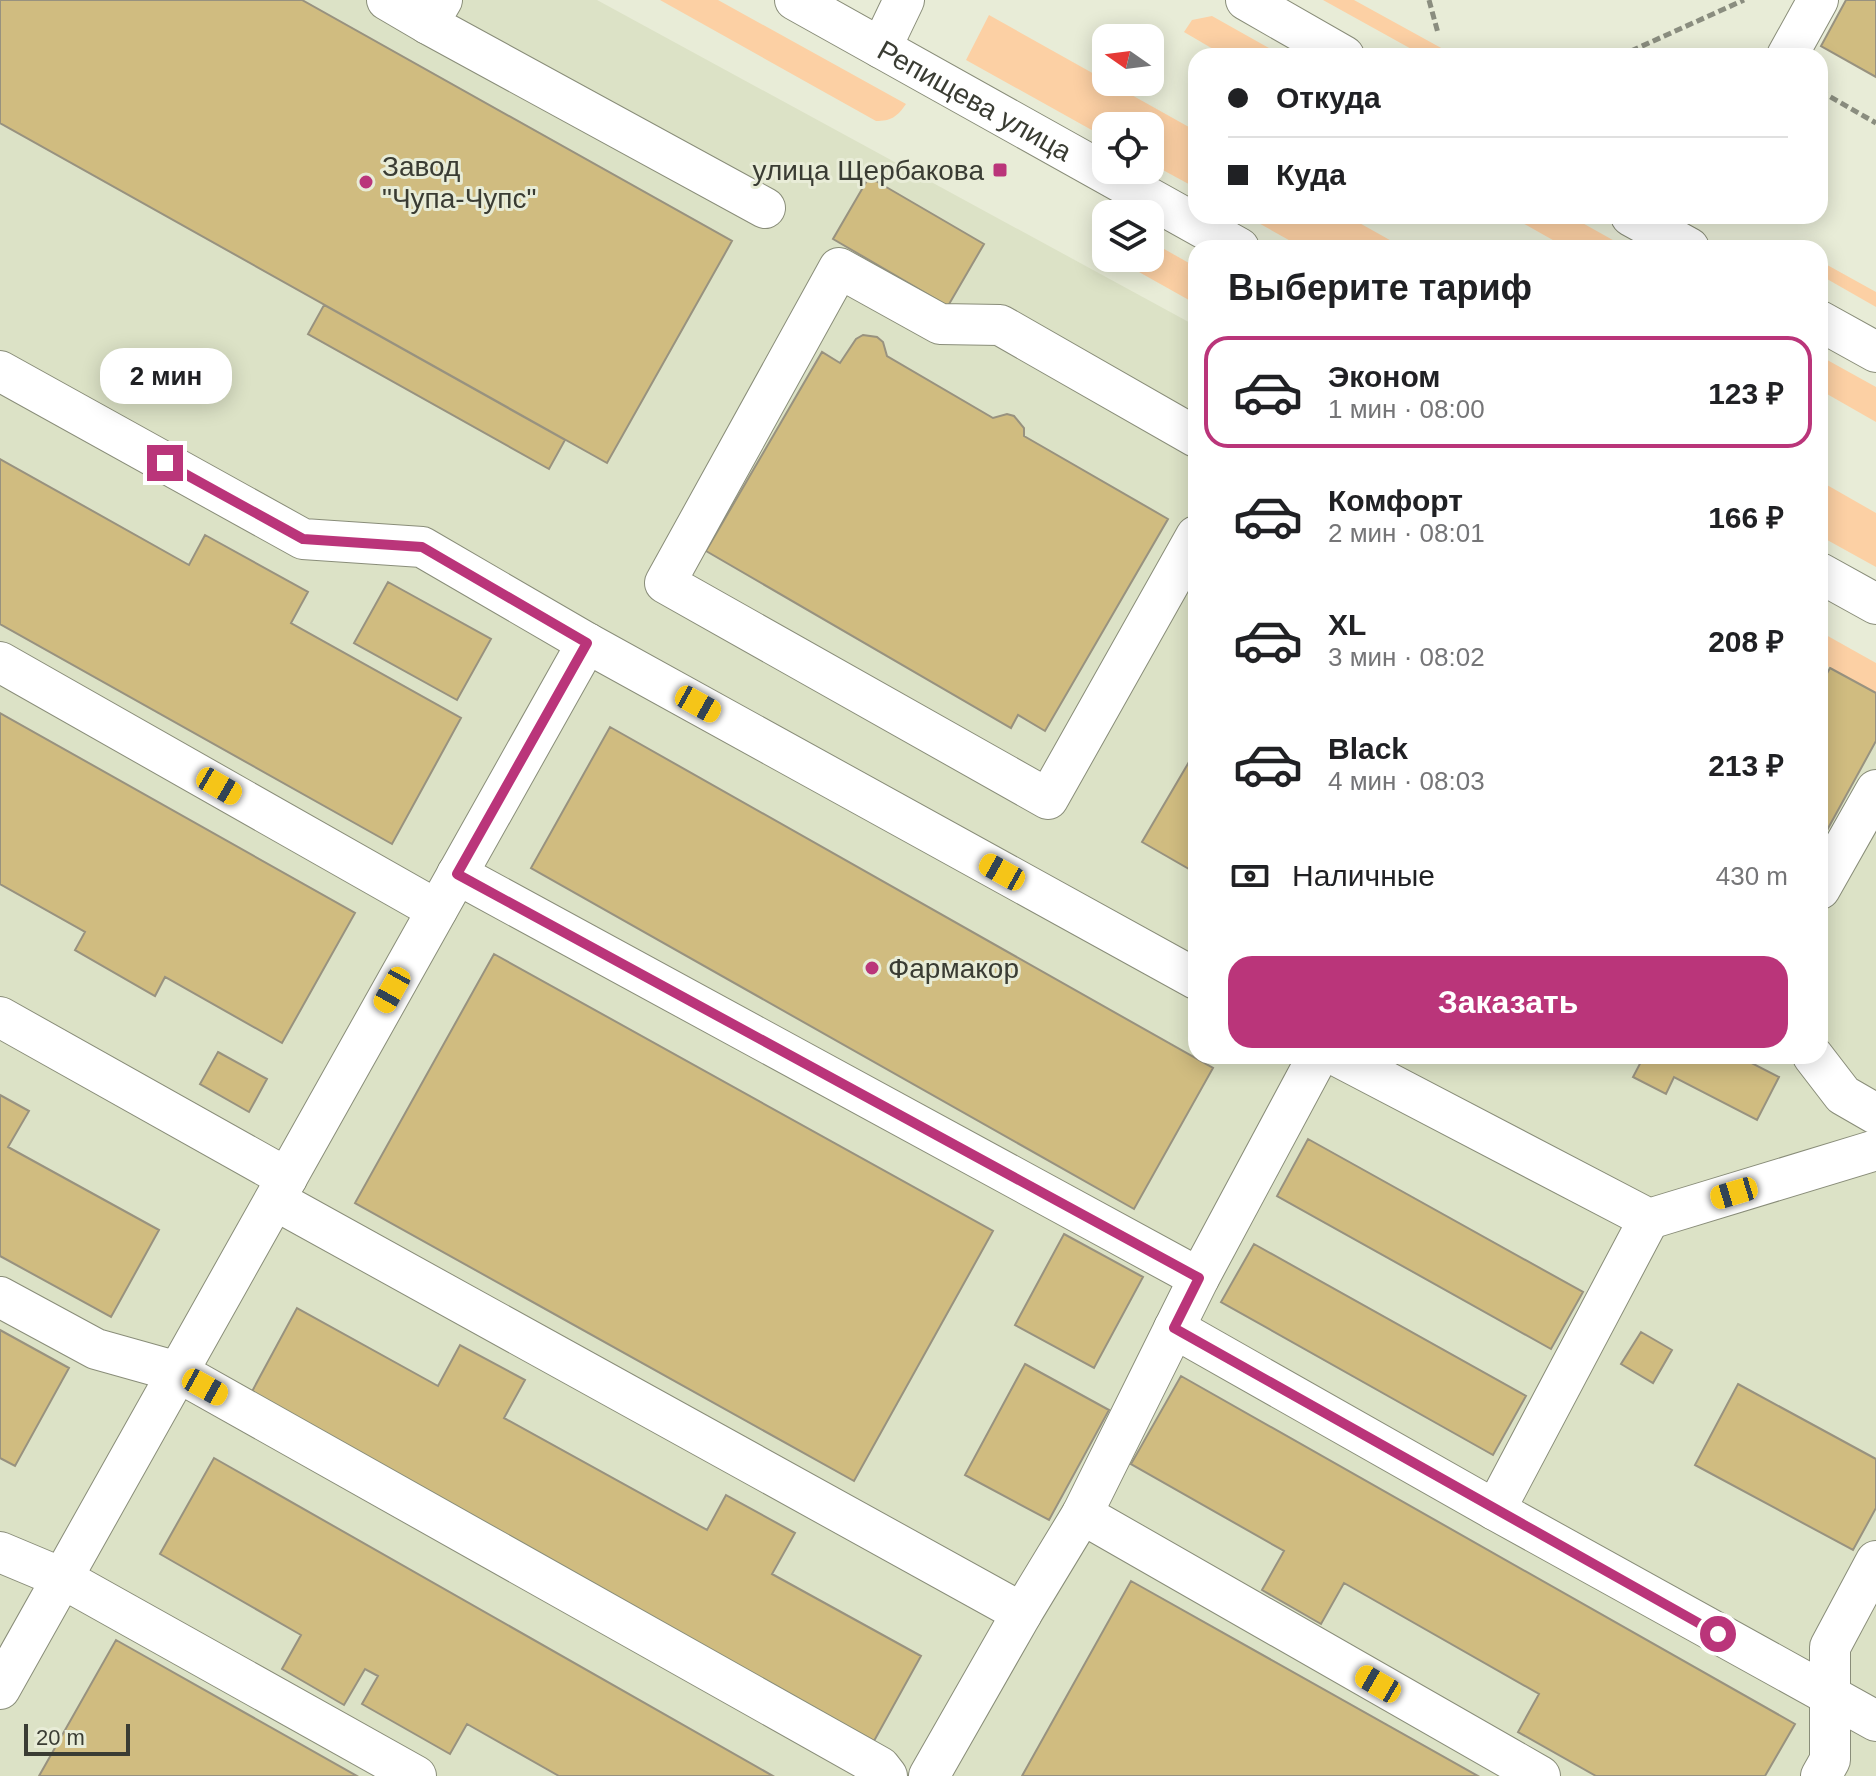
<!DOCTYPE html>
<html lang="ru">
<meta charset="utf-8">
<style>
body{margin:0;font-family:Arial,sans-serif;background:#f2f2f2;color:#202124;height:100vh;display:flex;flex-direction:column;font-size:30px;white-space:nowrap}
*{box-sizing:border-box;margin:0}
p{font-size:26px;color:#757577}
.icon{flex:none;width:44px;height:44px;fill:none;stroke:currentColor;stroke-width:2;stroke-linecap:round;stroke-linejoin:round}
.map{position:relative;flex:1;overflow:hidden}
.panel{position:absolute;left:1188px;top:240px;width:640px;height:824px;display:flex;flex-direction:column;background:#fff;border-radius:24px;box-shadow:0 4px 20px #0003}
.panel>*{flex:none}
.guide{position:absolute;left:1188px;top:48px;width:640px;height:176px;border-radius:24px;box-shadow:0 4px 20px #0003;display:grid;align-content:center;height:176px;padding:0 40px;background:#fff}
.needle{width:52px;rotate:284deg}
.controls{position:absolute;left:1092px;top:24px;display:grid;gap:16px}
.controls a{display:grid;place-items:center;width:72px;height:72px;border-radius:16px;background:#fff;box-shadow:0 4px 20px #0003;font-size:40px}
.scale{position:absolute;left:24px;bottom:20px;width:106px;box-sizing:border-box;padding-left:8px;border:4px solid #3a3c33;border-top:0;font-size:22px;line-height:28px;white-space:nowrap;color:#3a3c33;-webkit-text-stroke:6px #e8ecd7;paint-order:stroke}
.end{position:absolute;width:36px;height:36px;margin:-18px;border:10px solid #ba357a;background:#fff;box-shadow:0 0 0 4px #fff}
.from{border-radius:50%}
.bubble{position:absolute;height:56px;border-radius:24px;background:#fff;box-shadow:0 4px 20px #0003;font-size:26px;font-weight:600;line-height:56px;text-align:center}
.car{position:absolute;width:24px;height:48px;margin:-24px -12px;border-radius:10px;box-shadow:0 0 6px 2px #0007;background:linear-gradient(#f5c518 24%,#345 0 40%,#f5c518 0 76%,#345 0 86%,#f5c518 0)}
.guide b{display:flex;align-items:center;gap:28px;height:76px;font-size:30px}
.guide b+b{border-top:2px solid #e0e0e0}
.guide i{width:20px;height:20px;background:#202124}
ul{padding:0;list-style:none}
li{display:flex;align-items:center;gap:24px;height:112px;margin:0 16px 12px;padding:0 24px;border:4px solid transparent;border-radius:24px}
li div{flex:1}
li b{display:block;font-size:30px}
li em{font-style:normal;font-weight:600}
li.selected{border-color:#ba357a}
li>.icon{width:72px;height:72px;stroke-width:1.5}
h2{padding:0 40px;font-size:36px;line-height:96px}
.pay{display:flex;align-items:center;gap:20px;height:88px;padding:0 40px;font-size:30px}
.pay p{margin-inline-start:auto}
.button{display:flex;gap:16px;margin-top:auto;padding:16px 40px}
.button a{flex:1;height:92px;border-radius:24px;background:#ba357a;color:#fff;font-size:32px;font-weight:600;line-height:92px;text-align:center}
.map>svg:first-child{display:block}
.built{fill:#dce2c6}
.green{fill:#fcd0a4}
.building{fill:#d0bc80;stroke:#98927f;stroke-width:2}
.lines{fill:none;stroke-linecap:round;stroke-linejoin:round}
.minor-casing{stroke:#898d79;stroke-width:42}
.path{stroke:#8a8d7f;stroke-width:5;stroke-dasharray:8 4;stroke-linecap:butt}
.minor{stroke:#fff;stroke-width:40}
.route{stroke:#ba357a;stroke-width:10}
.poi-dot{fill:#ba357a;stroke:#e8ecd7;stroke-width:3}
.labels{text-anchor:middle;stroke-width:6;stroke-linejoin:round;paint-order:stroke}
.street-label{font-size:28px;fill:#3a3c33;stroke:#e8ecd7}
.poi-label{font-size:28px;fill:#3a3c33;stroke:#e8ecd7;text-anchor:start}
</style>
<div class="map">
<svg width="1876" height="1776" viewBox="0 0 1876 1776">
<rect width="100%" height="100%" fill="#e8ecd7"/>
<path class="built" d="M0,0H597L1196,326V1056H1820V662L1876,693V1776H0Z"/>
<path class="green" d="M660,0H718L906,104C897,117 891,121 876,121Z
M1323,0H1354L1443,49L1440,56H1424Z
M989,15L1196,131V188L1150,163V126H1106V138L966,60Z
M1212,16L1283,56H1225L1184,32L1192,20Z
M1246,216H1347L1404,248H1303Z
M1510,216H1570L1627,248H1567Z
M1150,241L1196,267V304L1114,258H1150Z
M1820,261L1876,292V307L1820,275Z
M1820,356L1876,387V422L1820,390Z
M1820,481L1876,513V567L1820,536Z
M1826,635L1876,663V693L1820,662V645Z"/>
<path class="building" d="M0,0H302L732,241L607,463L0,123Z
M1846,0H1876V77L1821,46Z
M869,177L984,244L948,306L833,239Z
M324,305L565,440L549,469L308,334Z
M863,335L877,337L883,342L887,356L993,418L1007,414L1014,416L1024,428V436L1168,519L1045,731L1018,715L1011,728L706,551L822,352L840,363L856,339Z
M0,459L189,565L205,535L308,592L291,623L461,718L392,844L0,624Z
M388,582L491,639L457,700L354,643Z
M1830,668L1876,693V741L1820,843V686Z
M0,713L355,913L282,1043L165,977L155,996L75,950L85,932L0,884Z
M610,727L1213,1068L1134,1209L531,868Z
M1196,750V873L1142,842Z
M494,954L993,1231L854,1481L355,1203Z
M218,1052L267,1079L249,1112L200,1084Z
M1644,1056H1738L1779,1077L1757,1120L1674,1077L1666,1094L1633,1077Z
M0,1095L29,1111L8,1147L159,1230L111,1317L0,1256Z
M1308,1139L1583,1292L1551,1349L1277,1196Z
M1064,1234L1143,1277L1094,1368L1015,1325Z
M1254,1244L1526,1396L1493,1455L1221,1302Z
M297,1308L438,1386L460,1345L525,1380L504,1418L707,1530L726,1495L795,1533L772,1574L921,1656L874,1741L249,1397Z
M0,1330L69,1368L15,1466L0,1458Z
M1641,1332L1672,1350L1653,1383L1621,1364Z
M1025,1364L1109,1410L1049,1520L965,1475Z
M1181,1376L1795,1724L1765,1776H1596L1518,1732L1539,1694L1344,1583L1321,1624L1262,1590L1284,1551L1131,1464Z
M1738,1384L1876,1459V1508L1853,1550L1695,1465Z
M214,1458L773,1776H559L467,1724L450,1754L362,1704L378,1676L365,1669L344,1705L282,1669L301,1635L160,1554Z
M1131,1581L1478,1776H1022Z
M116,1640L357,1776H39Z"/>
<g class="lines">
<g class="minor-casing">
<g id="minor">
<path d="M387,0L428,24"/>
<path d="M442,0L428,24L765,208"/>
<path id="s1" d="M795,0L1239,248"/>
<path d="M1246,0L1344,56"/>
<path d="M881,48L904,0"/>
<path d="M1787,56L1818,0"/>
<path d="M1631,216L1689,248"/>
<path d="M1820,321L1876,352"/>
<path d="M0,371L303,539L422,547L587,643L1196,979"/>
<path d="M1196,437L1000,325L940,324L839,268L665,583L1048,799L1196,536"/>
<path d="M1820,573L1876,604"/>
<path d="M0,662L437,910"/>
<path d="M457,874L1199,1278"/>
<path d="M1820,889L1876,790"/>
<path d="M0,1017L287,1178"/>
<path d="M1337,1056L1649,1219L1876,1150"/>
<path d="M1813,1056L1843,1095L1876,1114"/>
<path d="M275,1200L1022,1613"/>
<path d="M0,1297L96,1349L178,1372L880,1767L887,1776"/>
<path d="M1174,1328L1495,1510L1876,1721"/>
<path d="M1495,1510L1649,1219"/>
<path d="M1082,1514L1540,1776"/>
<path d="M0,1552L62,1578L416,1776"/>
<path d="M0,1689L587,643"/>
<path d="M929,1776L1022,1613L1082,1514L1199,1278L1318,1056"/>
<path d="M1821,1776L1830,1760V1647L1876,1561"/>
</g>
</g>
<path class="path" d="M1429,0L1438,33
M1620,56L1744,0
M1820,91L1876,123"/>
<use href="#minor" class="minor"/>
</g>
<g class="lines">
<path class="route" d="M165,463L303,539L422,547L587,643L457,874L1199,1278L1174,1328L1718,1634"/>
</g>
<g class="poi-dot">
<rect x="992" y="162" width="16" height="16" rx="4"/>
<circle cx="366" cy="182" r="8"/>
<circle cx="872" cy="968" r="8"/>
</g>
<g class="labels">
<g class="street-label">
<text dy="10" stroke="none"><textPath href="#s1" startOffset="206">Репищева улица</textPath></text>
</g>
<g class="poi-label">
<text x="382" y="176">Завод<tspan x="382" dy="32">"Чупа-Чупс"</tspan></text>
<text x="984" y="180" text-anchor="end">улица Щербакова</text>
<text x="888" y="978">Фармакор</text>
</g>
</g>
</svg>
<div class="controls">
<a><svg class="needle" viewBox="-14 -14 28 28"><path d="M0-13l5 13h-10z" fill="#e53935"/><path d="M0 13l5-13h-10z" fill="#757577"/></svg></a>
<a><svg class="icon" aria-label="locate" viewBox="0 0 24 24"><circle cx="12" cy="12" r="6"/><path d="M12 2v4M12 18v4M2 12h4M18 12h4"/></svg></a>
<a><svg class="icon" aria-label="layers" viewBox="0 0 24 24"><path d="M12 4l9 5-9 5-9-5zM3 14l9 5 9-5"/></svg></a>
</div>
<div class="scale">20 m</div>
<i class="end from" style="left:1718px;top:1634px"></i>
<i class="end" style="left:165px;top:463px"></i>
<div class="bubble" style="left:100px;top:348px;width:132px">2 мин</div>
<i class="car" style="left:698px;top:704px;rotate:119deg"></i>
<i class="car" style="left:219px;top:786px;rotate:120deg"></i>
<i class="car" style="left:1002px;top:872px;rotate:299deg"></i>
<i class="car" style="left:392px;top:990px;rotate:209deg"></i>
<i class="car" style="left:1734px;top:1193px;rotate:253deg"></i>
<i class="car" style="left:205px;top:1387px;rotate:119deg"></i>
<i class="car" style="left:1378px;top:1684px;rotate:300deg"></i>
<div class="guide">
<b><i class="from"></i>Откуда</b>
<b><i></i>Куда</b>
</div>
<section class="panel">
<h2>Выберите тариф</h2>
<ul>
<li class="selected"><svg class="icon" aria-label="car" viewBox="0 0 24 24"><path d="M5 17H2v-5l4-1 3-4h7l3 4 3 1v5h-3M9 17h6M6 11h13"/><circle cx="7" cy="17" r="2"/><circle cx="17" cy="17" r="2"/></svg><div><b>Эконом</b><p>1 мин · 08:00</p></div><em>123 ₽</em></li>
<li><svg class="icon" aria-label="car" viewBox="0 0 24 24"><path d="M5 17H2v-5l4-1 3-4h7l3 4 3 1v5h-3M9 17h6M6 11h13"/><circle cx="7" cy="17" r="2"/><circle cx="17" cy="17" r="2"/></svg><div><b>Комфорт</b><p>2 мин · 08:01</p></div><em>166 ₽</em></li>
<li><svg class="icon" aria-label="car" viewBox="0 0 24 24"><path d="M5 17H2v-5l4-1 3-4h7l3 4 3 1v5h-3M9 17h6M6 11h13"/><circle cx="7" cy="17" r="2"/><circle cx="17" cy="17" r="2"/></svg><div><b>XL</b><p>3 мин · 08:02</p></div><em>208 ₽</em></li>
<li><svg class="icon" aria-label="car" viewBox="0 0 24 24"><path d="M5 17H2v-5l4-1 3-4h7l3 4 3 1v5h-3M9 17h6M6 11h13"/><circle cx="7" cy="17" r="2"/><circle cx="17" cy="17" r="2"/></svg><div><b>Black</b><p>4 мин · 08:03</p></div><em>213 ₽</em></li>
</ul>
<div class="pay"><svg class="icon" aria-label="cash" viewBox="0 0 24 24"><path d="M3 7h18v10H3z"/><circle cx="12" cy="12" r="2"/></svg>Наличные<p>430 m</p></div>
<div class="button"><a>Заказать</a></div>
</section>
</div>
